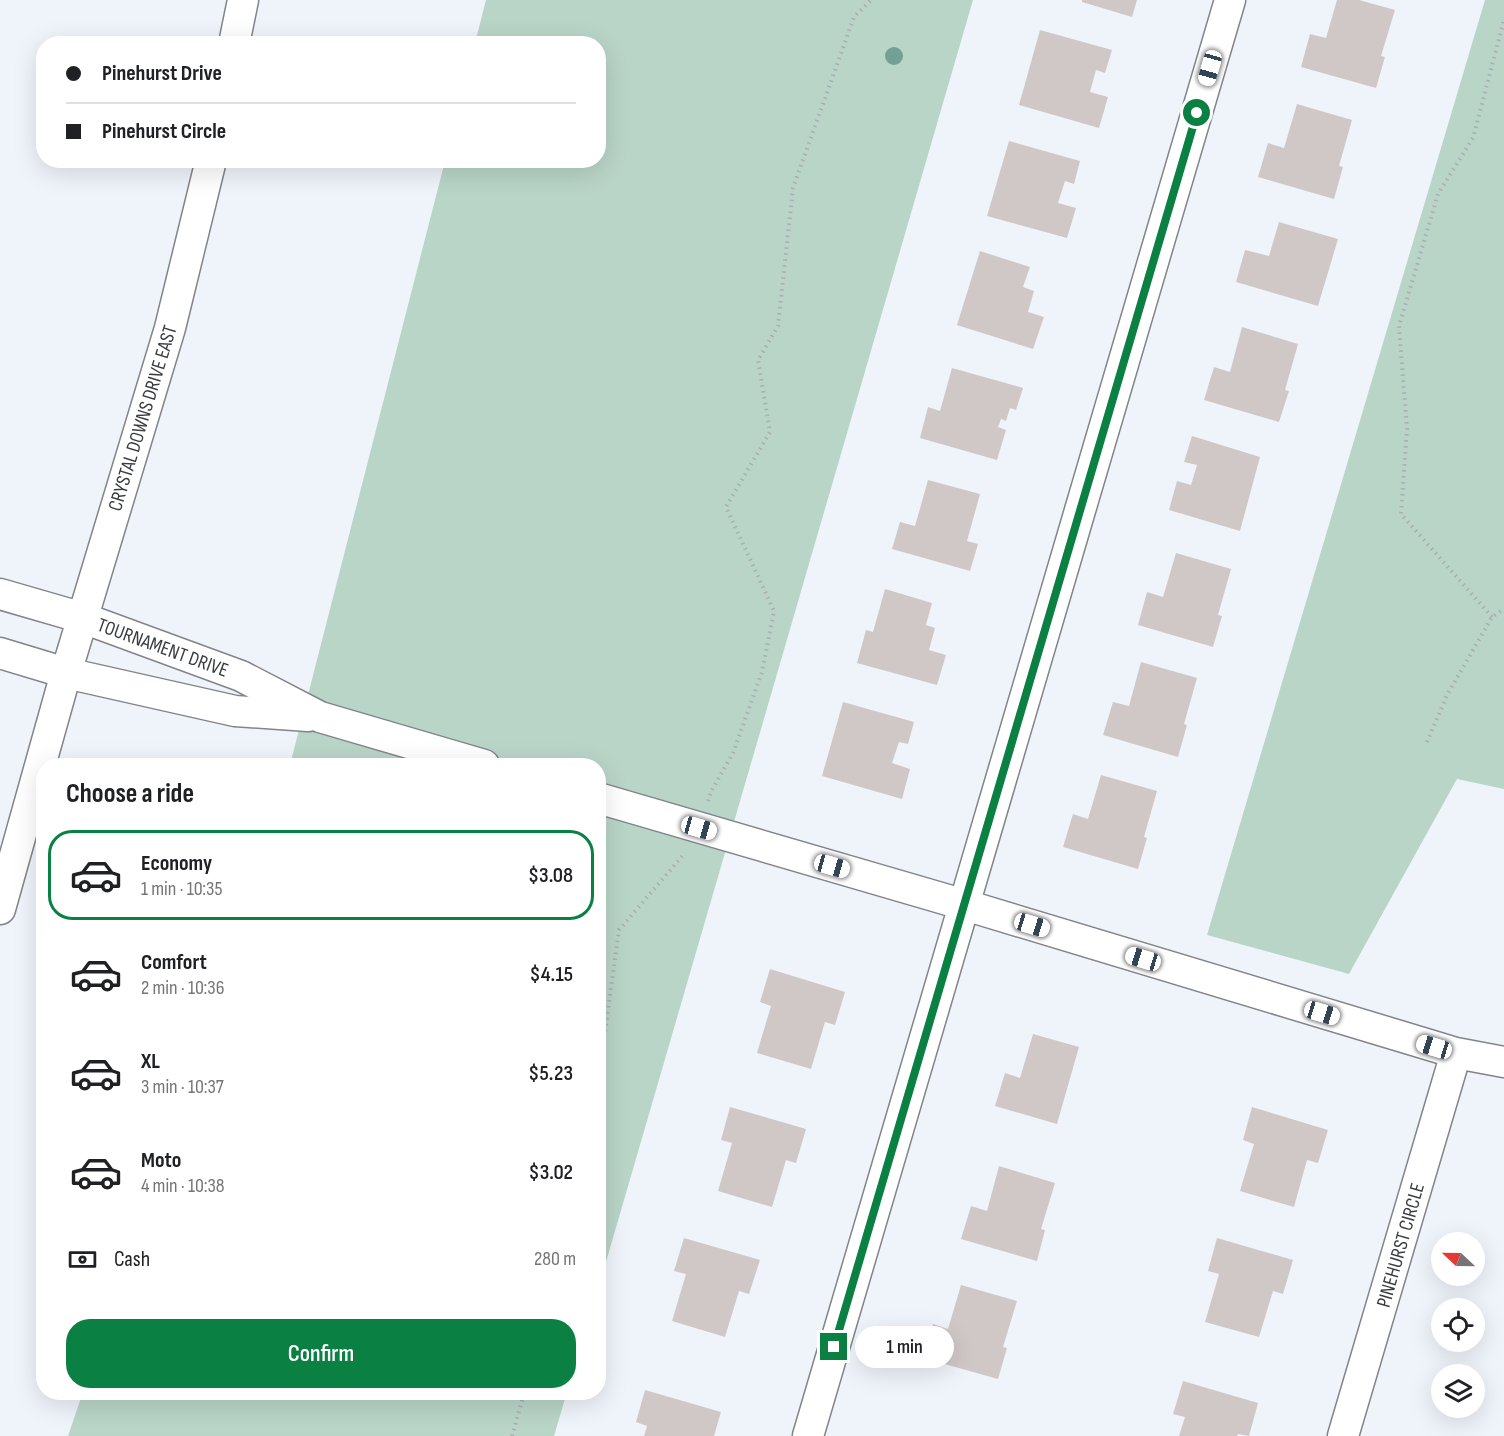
<!DOCTYPE html>
<meta charset="utf-8">
<style>
body{margin:0;font-family:"Sofia Sans Condensed",sans-serif;background:#f2f2f2;color:#202124;height:100vh;display:flex;flex-direction:column;font-size:22px;white-space:nowrap}
*{box-sizing:border-box;margin:0}
p{font-size:20px;color:#757577}
.icon{flex:none;width:33px;height:33px;fill:none;stroke:currentColor;stroke-width:2;stroke-linecap:round;stroke-linejoin:round}
.map{position:relative;flex:1;overflow:hidden}
.panel{position:absolute;left:36px;top:758px;width:570px;height:642px;display:flex;flex-direction:column;background:#fff;border-radius:24px;box-shadow:0 6px 24px #0002}
.panel>*{flex:none}
.banner{position:absolute;left:36px;top:36px;width:570px;height:132px;border-radius:24px;box-shadow:0 6px 24px #0002;display:grid;align-content:center;height:132px;padding:0 30px;background:#fff}
.needle{width:39px;rotate:292deg}
.fabs{position:absolute;left:1431px;top:1232px;display:grid;gap:12px}
.fabs a{display:grid;place-items:center;width:54px;height:54px;border-radius:50%;background:#fff;box-shadow:0 6px 24px #0002;font-size:30px}
.end{position:absolute;width:27px;height:27px;margin:-14px;border:8px solid #0b8043;background:#fff;box-shadow:0 0 0 3px #fff}
.from{border-radius:50%}
.bubble{position:absolute;height:42px;border-radius:21px;background:#fff;box-shadow:0 6px 24px #0002;font-size:20px;font-weight:600;line-height:42px;text-align:center}
.car{position:absolute;width:18px;height:36px;margin:-18px -9px;border-radius:8px;box-shadow:0 0 4px 2px #0007;background:linear-gradient(#fff 24%,#345 0 40%,#fff 0 76%,#345 0 86%,#fff 0)}
.banner b{display:flex;align-items:center;gap:21px;height:57px;font-size:22px}
.banner b+b{border-top:2px solid #e0e0e0}
.banner i{width:15px;height:15px;background:#202124}
ul{padding:0;list-style:none}
li{display:flex;align-items:center;gap:18px;height:90px;margin:0 12px 9px;padding:0 18px;border:3px solid transparent;border-radius:24px}
li div{flex:1}
li b{display:block;font-size:22px}
li em{font-style:normal;font-weight:600}
li.on{border-color:#0b8043}
li>.icon{width:54px;height:54px;stroke-width:1.5}
h2{padding:0 30px;font-size:27px;line-height:72px}
.pay{display:flex;align-items:center;gap:15px;height:66px;padding:0 30px;font-size:22px}
.pay p{margin-inline-start:auto}
.button{display:flex;gap:12px;margin-top:auto;padding:12px 30px}
.button a{flex:1;height:69px;border-radius:24px;background:#0b8043;color:#fff;font-size:24px;font-weight:600;line-height:69px;text-align:center}
.map>svg:first-child{display:block}
.green{fill:#b9d5c7}
.building{fill:#d0c8c7}
.lines{fill:none;stroke-linecap:round;stroke-linejoin:round}
.street-casing{stroke:#81858a;stroke-width:33}
.path{stroke:#aaaeb3;stroke-width:4;stroke-dasharray:1.5 4.5;stroke-linecap:butt}
.street{stroke:#fff;stroke-width:30}
.tree{fill:#73a094}
.route{stroke:#0b8043;stroke-width:8}
.labels{text-anchor:middle;stroke-width:5;stroke-linejoin:round;paint-order:stroke}
.street-label{font-size:20px;fill:#393b3d;stroke:#fff}
</style>
<div class="map">
<svg width="1504" height="1436" viewBox="0 0 1504 1436">
<rect width="100%" height="100%" fill="#eff4fa"/>
<path class="green" d="M486,0H973L599,1286L598,765H290L445,161L598,160V44L475,43Z
M1485,0H1504V789L1457,779L1349,974L1207,935Z
M83,1392H567L554,1436H68Z"/>
<path class="building" d="M1082,0H1137L1132,17L1082,2Z
M1337,0H1359L1395,10L1381,56L1385,57L1376,88L1301,67L1310,34L1326,38Z
M1040,30L1112,50L1105,73L1096,70L1090,92L1108,97L1099,128L1019,105Z
M1297,104L1352,120L1339,166L1343,167L1334,199L1258,177L1268,143L1284,148Z
M1009,141L1080,161L1074,184L1065,181L1058,203L1076,208L1067,238L987,216Z
M1279,222L1338,239L1318,306L1236,282L1245,250L1269,256Z
M980,251L1030,267L1023,287L1034,291L1028,312L1044,317L1033,349L957,325Z
M1242,327L1298,344L1285,390L1289,391L1279,422L1204,400L1214,367L1230,372Z
M952,368L1023,388L1016,410L1010,408L1006,421L1001,419L998,427L1006,430L997,460L920,438L928,407L940,411Z
M1192,436L1260,457L1240,531L1169,510L1177,481L1191,485L1197,465L1184,462Z
M928,480L980,494L967,541L978,544L970,571L892,549L900,522L915,526Z
M1176,553L1231,569L1218,615L1222,616L1213,647L1138,625L1147,592L1163,597Z
M885,589L932,603L926,625L935,628L929,650L946,655L937,685L857,663L866,630L873,632Z
M1141,662L1197,678L1184,724L1187,725L1178,757L1103,735L1113,702L1129,706Z
M843,702L914,722L908,744L899,742L892,763L910,769L902,799L822,776Z
M1101,775L1157,791L1144,837L1147,838L1138,869L1063,847L1073,814L1088,819Z
M770,969L845,992L835,1025L825,1022L811,1069L757,1053L771,1006L760,1002Z
M1033,1034L1079,1047L1057,1124L995,1106L1005,1073L1020,1078Z
M730,1107L806,1129L796,1163L786,1160L772,1207L718,1191L732,1143L721,1140Z
M1252,1107L1328,1130L1318,1163L1307,1160L1294,1207L1240,1191L1254,1144L1243,1140Z
M999,1166L1055,1183L1041,1229L1045,1230L1037,1261L961,1239L971,1206L987,1211Z
M684,1238L760,1260L749,1294L739,1291L725,1337L672,1321L686,1274L674,1271Z
M1217,1238L1293,1260L1283,1294L1273,1291L1259,1337L1205,1322L1219,1274L1208,1271Z
M961,1285L1017,1301L1003,1347L1007,1348L998,1379L923,1358L933,1324L948,1329Z
M1183,1381L1258,1403L1249,1436L1238,1434L1237,1436H1179L1185,1417L1173,1414Z
M645,1390L721,1412L714,1436H644L647,1426L636,1422Z"/>
<g class="lines">
<g class="street-casing">
<path id="street" d="M234,44L243,0
M0,594L83,618L241,676L320,717L484,765
M0,653L66,673L235,711L308,716
M598,798L965,905L1456,1053L1504,1062
M0,909L66,673L170,328L211,160
M808,1436L1230,0
M1343,1436L1456,1053"/>
</g>
<path class="path" d="M1492,617L1401,514L1407,429L1399,326L1438,194L1473,138L1504,20
M1427,742L1447,695L1492,617L1504,609
M708,801L712,790L733,753L762,672L774,611L726,507L770,432L758,360L778,326L793,188L854,17L871,0
M598,1060L602,1053L619,930L684,854
M512,1436L523,1397L522,1392"/>
<use href="#street" class="street"/>
</g>
<circle class="tree" cx="894" cy="56" r="9"/>
<g class="lines">
<path class="route" d="M834,1347L1197,113"/>
</g>
<g class="labels">
<g class="street-label">
<text transform="translate(142 418) rotate(-73)" y="7">CRYSTAL DOWNS DRIVE EAST</text>
<text transform="translate(163 647) rotate(20)" y="7">TOURNAMENT DRIVE</text>
<text transform="translate(1400 1245) rotate(-74)" y="7">PINEHURST CIRCLE</text>
</g>
</g>
</svg>
<div class="fabs">
<a><svg class="needle" viewBox="-14 -14 28 28"><path d="M0-13l5 13h-10z" fill="#e53935"/><path d="M0 13l5-13h-10z" fill="#757577"/></svg></a>
<a><svg class="icon" aria-label="locate" viewBox="0 0 24 24"><circle cx="12" cy="12" r="6"/><path d="M12 2v4M12 18v4M2 12h4M18 12h4"/></svg></a>
<a><svg class="icon" aria-label="layers" viewBox="0 0 24 24"><path d="M12 4l9 5-9 5-9-5zM3 14l9 5 9-5"/></svg></a>
</div>
<i class="end from" style="left:1197px;top:113px"></i>
<i class="end" style="left:834px;top:1347px"></i>
<div class="bubble" style="left:855px;top:1326px;width:99px">1 min</div>
<i class="car" style="left:1210px;top:68px;rotate:196deg"></i>
<i class="car" style="left:699px;top:828px;rotate:106deg"></i>
<i class="car" style="left:832px;top:866px;rotate:106deg"></i>
<i class="car" style="left:1032px;top:925px;rotate:107deg"></i>
<i class="car" style="left:1143px;top:959px;rotate:287deg"></i>
<i class="car" style="left:1322px;top:1013px;rotate:107deg"></i>
<i class="car" style="left:1434px;top:1047px;rotate:287deg"></i>
<div class="banner">
<b><i class="from"></i>Pinehurst Drive</b>
<b><i></i>Pinehurst Circle</b>
</div>
<section class="panel">
<h2>Choose a ride</h2>
<ul>
<li class="on"><svg class="icon" aria-label="car" viewBox="0 0 24 24"><path d="M5 17H2v-5l4-1 3-4h7l3 4 3 1v5h-3M9 17h6M6 11h13"/><circle cx="7" cy="17" r="2"/><circle cx="17" cy="17" r="2"/></svg><div><b>Economy</b><p>1 min · 10:35</p></div><em>$3.08</em></li>
<li><svg class="icon" aria-label="car" viewBox="0 0 24 24"><path d="M5 17H2v-5l4-1 3-4h7l3 4 3 1v5h-3M9 17h6M6 11h13"/><circle cx="7" cy="17" r="2"/><circle cx="17" cy="17" r="2"/></svg><div><b>Comfort</b><p>2 min · 10:36</p></div><em>$4.15</em></li>
<li><svg class="icon" aria-label="car" viewBox="0 0 24 24"><path d="M5 17H2v-5l4-1 3-4h7l3 4 3 1v5h-3M9 17h6M6 11h13"/><circle cx="7" cy="17" r="2"/><circle cx="17" cy="17" r="2"/></svg><div><b>XL</b><p>3 min · 10:37</p></div><em>$5.23</em></li>
<li><svg class="icon" aria-label="car" viewBox="0 0 24 24"><path d="M5 17H2v-5l4-1 3-4h7l3 4 3 1v5h-3M9 17h6M6 11h13"/><circle cx="7" cy="17" r="2"/><circle cx="17" cy="17" r="2"/></svg><div><b>Moto</b><p>4 min · 10:38</p></div><em>$3.02</em></li>
</ul>
<div class="pay"><svg class="icon" aria-label="cash" viewBox="0 0 24 24"><path d="M3 7h18v10H3z"/><circle cx="12" cy="12" r="2"/></svg>Cash<p>280 m</p></div>
<div class="button"><a>Confirm</a></div>
</section>
</div>
